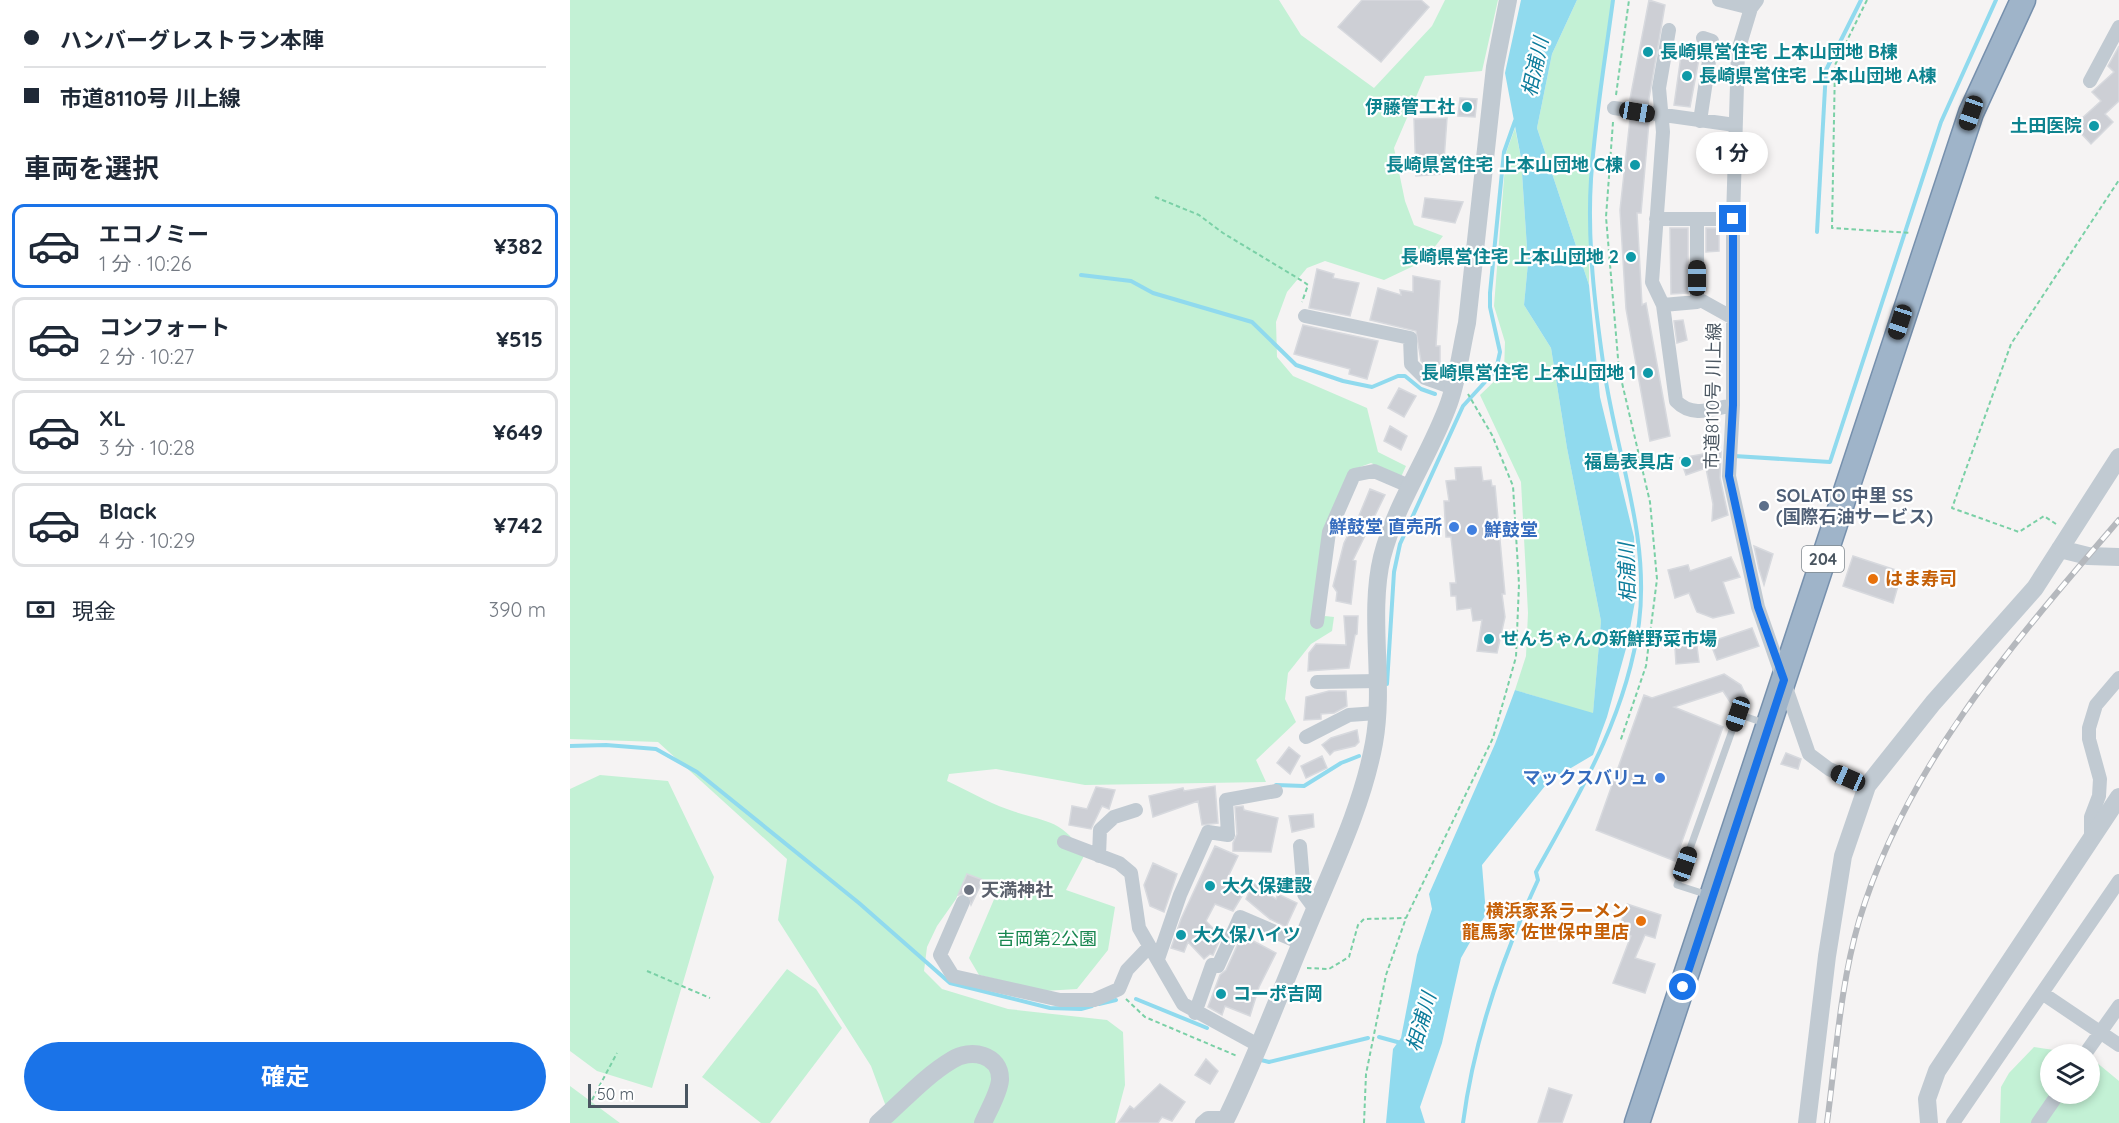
<!DOCTYPE html>
<html lang="ja">
<meta charset="utf-8">
<style>
body{margin:0;font-family:Quicksand,"Noto Sans JP",sans-serif;background:#f6f6f7;color:#1f2937;height:100vh;display:flex;flex-direction:column;font-size:22px;white-space:nowrap}
*{box-sizing:border-box;margin:0}
p{font-size:20px;color:#747a83}
.icon{flex:none;width:33px;height:33px;fill:none;stroke:currentColor;stroke-width:2;stroke-linecap:round;stroke-linejoin:round}
.map{position:relative;flex:1;overflow:hidden}
.sheet{display:flex;flex-direction:column;background:#fff;width:570px}
.sheet>*{flex:none}
.top-card{display:grid;align-content:center;height:132px;padding:0 24px;background:#fff}
.tools{position:absolute;left:1470px;top:1044px;display:grid;gap:12px}
.tools a{display:grid;place-items:center;width:60px;height:60px;border-radius:50%;background:#fff;box-shadow:0 3px 9px #0003;font-size:30px}
.scale{position:absolute;left:18px;bottom:15px;width:100px;box-sizing:border-box;padding-left:6px;border:3px solid #4a5661;border-top:0;font-size:16px;line-height:21px;white-space:nowrap;color:#4a5661;-webkit-text-stroke:4px #fff;paint-order:stroke}
.end{position:absolute;width:27px;height:27px;margin:-14px;border:8px solid #1a73e8;background:#fff;box-shadow:0 0 0 3px #fff}
.from{border-radius:50%}
.bubble{position:absolute;height:42px;border-radius:21px;background:#fff;box-shadow:0 3px 9px #0003;font-size:20px;font-weight:700;line-height:42px;text-align:center}
.car{position:absolute;width:18px;height:36px;margin:-18px -9px;border-radius:8px;box-shadow:0 0 4px 2px #0007;background:linear-gradient(#222 24%,#8ab4d8 0 40%,#222 0 76%,#8ab4d8 0 86%,#222 0)}
.top-card b{display:flex;align-items:center;gap:21px;height:57px;font-size:22px}
.top-card b+b{border-top:2px solid #e0e1e3}
.top-card i{width:15px;height:15px;background:#1f2937}
ul{padding:0;list-style:none}
li{display:flex;align-items:center;gap:18px;height:84px;margin:0 12px 9px;padding:0 12px;border:3px solid #e0e1e3;border-radius:12px}
li div{flex:1}
li b{display:block;font-size:22px}
li em{font-style:normal;font-weight:700}
li.active{border-color:#1a73e8}
li>.icon{width:54px;height:54px;stroke-width:1.5}
h2{padding:0 24px;font-size:27px;line-height:72px}
.pay{display:flex;align-items:center;gap:15px;height:66px;padding:0 24px;font-size:22px}
.pay p{margin-inline-start:auto}
.primary-button{display:flex;gap:12px;margin-top:auto;padding:12px 24px}
.primary-button a{flex:1;height:69px;border-radius:36px;background:#1a73e8;color:#fff;font-size:24px;font-weight:700;line-height:69px;text-align:center}
main{display:flex;flex:1;min-height:0}
.map>svg:first-child{display:block}
.green{fill:#c3f1d5}
.water{fill:#90daee}
.lines{fill:none;stroke-linecap:round;stroke-linejoin:round}
.stream{stroke:#90daee;stroke-width:4}
.building{fill:#cdcfd5;stroke:#d7d9de;stroke-width:1.5}
.trunk-casing{stroke:#7690ad;stroke-width:27}
.path{stroke:#7ad0a6;stroke-width:2;stroke-dasharray:4.5 3;stroke-linecap:butt}
.service{stroke:#c1cad2;stroke-width:7}
.minor{stroke:#c1cad2;stroke-width:14}
.tertiary{stroke:#c1cad2;stroke-width:18}
.trunk{stroke:#9fb4c9;stroke-width:24}
.rail-casing{stroke:#b5b8bd;stroke-width:6}
.rail{stroke:#fff;stroke-width:4;stroke-dasharray:11;stroke-linecap:butt}
.route{stroke:#1a73e8;stroke-width:8}
.culture-dot{fill:#0f9aa8;stroke:#fff;stroke-width:2}
.service-dot{fill:#5c6f8a;stroke:#fff;stroke-width:2}
.shop-dot{fill:#3f7fe0;stroke:#fff;stroke-width:2}
.food-dot{fill:#e8710a;stroke:#fff;stroke-width:2}
.worship-dot{fill:#6b7280;stroke:#fff;stroke-width:2}
.labels{text-anchor:middle;stroke-width:4.5;stroke-linejoin:round;paint-order:stroke}
.shield{fill:#fff;stroke:#808990;stroke-width:1.5}
.shield-label{font-size:16px;font-weight:bold;fill:#4a5661}
.culture-label{font-size:18px;font-weight:bold;fill:#0d838f;stroke:#fff;text-anchor:start}
.street-label{font-size:18px;fill:#4a5661;stroke:#fff}
.service-label{font-size:18px;font-weight:bold;fill:#4e5e75;stroke:#fff;text-anchor:start}
.shop-label{font-size:18px;font-weight:bold;fill:#366cbe;stroke:#fff;text-anchor:end}
.food-label{font-size:18px;font-weight:bold;fill:#c56008;stroke:#fff;text-anchor:start}
.worship-label{font-size:18px;font-weight:bold;fill:#5b616d;stroke:#fff;text-anchor:start}
.park-label{font-size:18px;fill:#17864f;stroke:#fff}
.water-label{font-size:20px;font-style:italic;fill:#0c7c9b;stroke:#fff}
</style>
<main>
<section class="sheet">
<div class="top-card">
<b><i class="from"></i>ハンバーグレストラン本陣</b>
<b><i></i>市道8110号 川上線</b>
</div>
<h2>車両を選択</h2>
<ul>
<li class="active"><svg class="icon" aria-label="car" viewBox="0 0 24 24"><path d="M5 17H2v-5l4-1 3-4h7l3 4 3 1v5h-3M9 17h6M6 11h13"/><circle cx="7" cy="17" r="2"/><circle cx="17" cy="17" r="2"/></svg><div><b>エコノミー</b><p>1 分 · 10:26</p></div><em>¥382</em></li>
<li><svg class="icon" aria-label="car" viewBox="0 0 24 24"><path d="M5 17H2v-5l4-1 3-4h7l3 4 3 1v5h-3M9 17h6M6 11h13"/><circle cx="7" cy="17" r="2"/><circle cx="17" cy="17" r="2"/></svg><div><b>コンフォート</b><p>2 分 · 10:27</p></div><em>¥515</em></li>
<li><svg class="icon" aria-label="car" viewBox="0 0 24 24"><path d="M5 17H2v-5l4-1 3-4h7l3 4 3 1v5h-3M9 17h6M6 11h13"/><circle cx="7" cy="17" r="2"/><circle cx="17" cy="17" r="2"/></svg><div><b>XL</b><p>3 分 · 10:28</p></div><em>¥649</em></li>
<li><svg class="icon" aria-label="car" viewBox="0 0 24 24"><path d="M5 17H2v-5l4-1 3-4h7l3 4 3 1v5h-3M9 17h6M6 11h13"/><circle cx="7" cy="17" r="2"/><circle cx="17" cy="17" r="2"/></svg><div><b>Black</b><p>4 分 · 10:29</p></div><em>¥742</em></li>
</ul>
<div class="pay"><svg class="icon" aria-label="cash" viewBox="0 0 24 24"><path d="M3 7h18v10H3z"/><circle cx="12" cy="12" r="2"/></svg>現金<p>390 m</p></div>
<div class="primary-button"><a>確定</a></div>
</section>
<div class="map">
<svg width="1549" height="1123" viewBox="0 0 1549 1123">
<rect width="100%" height="100%" fill="#f5f3f3"/>
<path class="green" d="M0,0H709L731,35L804,88L862,26L875,0H928L912,71L855,76L824,148L835,201L844,225L873,236L854,261L814,280L755,261L737,268L717,292L706,322L707,357L723,376L797,408L808,452L836,466L831,477L801,463L779,471L755,529L753,618L755,616L764,617L762,631L741,644L718,673L715,699L726,722L686,760L696,782L515,785L426,769L379,774L377,781C397,790 417,802 437,809C474,823 493,817 514,856L496,890L545,907L538,950L507,989L474,991L409,975L399,958L428,890L397,874L386,899L367,926L357,947L354,971L372,989L438,1009L537,1020L553,1032L555,1085L545,1123H322L301,1066L208,920L217,859L88,742L0,739Z
M1007,0H1042L1019,179V285L967,128L982,54Z
M945,128L951,158L958,263L954,305L981,348L997,448L1031,621L1023,714L945,690L956,656L958,613L951,482L910,395L934,372L935,342L924,306L936,153Z
M30,775L98,781L144,877L82,1088L27,1071L0,1051V789Z
M217,969L246,989L272,1028L200,1123H191L132,1077Z
M1464,1047L1510,1054H1480V1094H1520V1057L1549,1081V1123H1430L1431,1087L1439,1073Z
M0,1086L50,1123H0Z"/>
<path class="water" d="M951,0H1007L982,54L967,128L1019,285L1030,397L1064,537L1066,596L1057,645L1037,717L1023,755L979,781L912,865L916,914L891,958L872,1043L850,1107L855,1123H816L823,1049L831,1038L847,955L862,909L859,894L925,744L945,690L1023,713L1031,621L997,448L981,348L954,305L958,263L951,158L935,73Z"/>
<g class="lines">
<path class="stream" d="M1247,232L1256,70L1291,0
M511,275L561,281L583,293L682,322L726,365L773,381L802,387L828,376H835L851,389L865,394
M1164,456L1260,462L1371,122L1426,0
M817,684L824,572L830,544L893,406L926,370L930,352L920,307V293L934,152L945,121
M0,746L36,745L86,749L127,772L289,903L380,983L480,1008L511,1009L522,1006
M706,785L734,786L771,763L789,756
M566,999L637,1028
M529,1004L546,1000
M809,1037L831,1043
M691,1060L699,1062L798,1038
M893,1123C904,1038 932,958 968,880L966,872C1010,793 1057,714 1069,623C1080,535 1046,454 1034,369C1025,307 1017,242 1021,179C1025,119 1035,60 1043,0"/>
</g>
<path class="building" d="M792,0H851L859,7L811,62L768,27Z
M1079,0L1095,5L1078,104L1062,101L1060,99Z
M1113,42L1131,48L1120,107L1104,105Z
M1549,46V101L1535,114L1543,122L1521,144L1507,129L1513,123L1510,120L1531,101L1522,92L1544,72L1538,66Z
M890,98L907,99L905,117L888,116Z
M877,118L873,174L846,176L844,119Z
M1060,119L1079,122L1071,213H1067L1072,305L1076,303L1100,436L1080,441L1056,309L1050,210Z
M855,198L893,202L885,223L852,217Z
M1100,228H1118V293L1101,294Z
M1136,228H1149V251L1136,252Z
M747,269L764,274L763,278L789,283L780,316L739,308Z
M843,276L870,281L866,346H870V372L857,367L851,361L846,331L800,320L808,288L831,295L830,290L843,292Z
M1113,320L1117,340L1107,343L1104,321Z
M733,325L808,341L797,379L779,374L780,369L724,354Z
M829,388L846,396L834,417L818,408Z
M820,426L837,436L831,450L814,441Z
M1151,451L1150,478L1158,515L1142,521L1143,504L1136,468L1116,475L1110,458Z
M903,467H911L913,481L921,480L922,486H925L935,594H932L935,617L927,653L907,651L912,620L903,621L901,608L887,610L886,596H881L880,583H886L881,537H876L874,501H879L876,481L886,480L885,468Z
M800,489L815,495L783,560L786,561L781,604L766,601L767,592L763,586L774,543L778,535H781Z
M1184,546L1203,554L1194,585L1189,569Z
M1283,556L1332,572L1323,603L1273,586Z
M1161,557L1170,577L1153,582L1164,613L1143,618L1127,612L1119,593L1105,598L1098,570L1118,565L1120,571Z
M774,616H788L787,634L785,635L779,668L738,671L739,653L746,644L776,645Z
M1182,628L1189,646L1147,660L1140,642Z
M1125,631L1129,662L1106,664L1104,633Z
M1154,674L1171,685L1179,702L1162,705L1153,691L1104,707L1153,727L1105,861L1026,830L1074,695L1082,698Z
M759,691H776L777,706L764,713L751,714V719L734,720L736,697Z
M787,730L789,742L785,746L764,751L760,755L752,745L761,738Z
M719,747L730,756L720,774L707,763Z
M1216,753L1231,759L1228,769L1211,764Z
M752,756L757,768L736,778L731,766Z
M645,786L648,823L632,825L628,801L583,817L579,796L613,788L614,791Z
M526,787L545,790L539,809L532,806L521,829L499,825L502,806L517,809Z
M673,806L674,810L708,818L701,852L663,851V843L667,834L665,807Z
M743,814L744,827L722,832L719,816Z
M645,846L668,856L656,881L675,891L663,911L645,904L636,921L651,937L643,955L640,954L634,959L618,942L614,952L601,948L611,919Z
M583,863L607,874L594,912L580,906L574,885Z
M397,874L413,880L401,905L397,894L388,895Z
M683,883L706,899L708,894L727,903L716,927L700,919L676,899Z
M1057,904L1091,915L1085,938L1075,935L1065,958L1085,964L1075,993L1043,983L1061,936L1058,935L1059,931L1050,926Z
M672,935L706,953L689,987L680,1016L655,1006L652,1015L638,1007L650,975L656,970Z
M636,1059L648,1071L640,1084L625,1075Z
M590,1084L615,1102L602,1121L592,1117L588,1123H548L560,1106L564,1109Z
M979,1088L1002,1095L992,1123H968Z"/>
<g class="lines">
<g class="trunk-casing">
<path id="trunk" d="M1067,1123L1401,113L1453,0"/>
</g>
<path class="path" d="M1297,0L1265,65L1262,228L1341,233
M1046,95L1059,0
M1043,122L1036,217L1049,370L1080,502L1087,579L1076,666L1050,742
M585,197L629,215L653,233L734,282L738,285L732,302
M1486,524L1474,516L1449,532L1382,508L1441,344L1549,180
M737,968L759,969L779,957L788,925L794,919L836,918
M77,971L140,998
M556,999L575,1017L667,1056
M22,1100L47,1053
M794,1123L796,1074L816,975L836,918L923,738L946,657L949,584L943,486L922,435L898,394"/>
<path class="service" d="M1138,895L1107,885L1168,714L1194,723"/>
<path class="minor" d="M1149,0L1181,8
M1187,0L1181,8L1168,51L1163,219V405L1159,476L1188,607L1239,754L1259,769L1297,786
M1099,30L1089,88L1093,132L1082,282L1093,305L1106,401C1122,418 1142,409 1163,405
M1139,58L1151,52L1168,51
M1520,81L1549,27
M1044,108L1165,125
M1130,121L1142,41L1133,38
M1086,219H1163
M1127,298L1163,318
M1093,305L1127,302V220
M735,316L840,338L841,364L855,378L883,388
M747,622L759,532L784,475L804,471L839,486
M747,682L809,681
M736,737L779,715L807,713
M1521,838V817L1529,796L1530,779L1519,739V728L1526,705L1549,678
M494,842L549,863L561,873L569,928L613,1004L688,1045
M730,846L734,894L745,909
M529,856L530,830L544,817L566,810
M393,902L370,955L383,976L490,1000H524L549,989L557,970L579,947
M588,959L610,895L638,832L658,835L656,800L706,791
M1472,993L1549,881
M625,1013L642,965L648,966L670,917L731,943
M1515,1054L1549,1006
M632,1123L638,1118H656
M1383,1123L1472,993L1549,1045
M1468,1123L1488,1094"/>
<path class="tertiary" d="M1490,549L1518,556L1549,557
M308,1123C332,1102 355,1076 382,1060C400,1048 431,1054 430,1080C429,1093 418,1111 413,1123
M654,1123C685,1061 709,995 736,931C761,870 792,808 804,743C815,683 798,615 812,557C826,502 860,456 879,403C888,378 891,349 897,323L925,67L938,0
M1237,1123L1257,956L1273,856L1297,786L1363,703L1465,588L1549,457
M1359,1123L1357,1099L1367,1071L1549,797"/>
<use href="#trunk" class="trunk"/>
<g class="rail-casing">
<path id="rail" d="M1257,1123C1266,1056 1270,986 1289,921C1336,765 1444,642 1549,520"/>
</g>
<use href="#rail" class="rail"/>
</g>
<g class="lines">
<path class="route" d="M1113,987L1214,680L1188,607L1159,476L1163,405V219"/>
</g>
<g class="culture-dot">
<circle cx="1078" cy="52" r="6"/>
<circle cx="1117" cy="76" r="6"/>
<circle cx="897" cy="107" r="6"/>
<circle cx="1524" cy="126" r="6"/>
<circle cx="1065" cy="165" r="6"/>
<circle cx="1061" cy="257" r="6"/>
<circle cx="1078" cy="373" r="6"/>
<circle cx="1116" cy="462" r="6"/>
<circle cx="919" cy="639" r="6"/>
<circle cx="640" cy="886" r="6"/>
<circle cx="611" cy="935" r="6"/>
<circle cx="651" cy="994" r="6"/>
</g>
<circle class="service-dot" cx="1194" cy="506" r="6"/>
<g class="shop-dot">
<circle cx="884" cy="527" r="6"/>
<circle cx="902" cy="530" r="6"/>
<circle cx="1090" cy="778" r="6"/>
</g>
<g class="food-dot">
<circle cx="1303" cy="579" r="6"/>
<circle cx="1071" cy="921" r="6"/>
</g>
<circle class="worship-dot" cx="399" cy="890" r="6"/>
<g class="labels">
<rect class="shield" x="1232" y="546" width="42" height="26" rx="4.5"/>
<g class="shield-label">
<text x="1253" y="565">204</text>
</g>
<g class="culture-label">
<text x="1090" y="58">長崎県営住宅 上本山団地 B棟</text>
<text x="1129" y="82">長崎県営住宅 上本山団地 A棟</text>
<text x="885" y="113" text-anchor="end">伊藤管工社</text>
<text x="1512" y="132" text-anchor="end">土田医院</text>
<text x="1053" y="171" text-anchor="end">長崎県営住宅 上本山団地 C棟</text>
<text x="1049" y="263" text-anchor="end">長崎県営住宅 上本山団地 2</text>
<text x="1066" y="379" text-anchor="end">長崎県営住宅 上本山団地 1</text>
<text x="1104" y="468" text-anchor="end">福島表具店</text>
<text x="931" y="645">せんちゃんの新鮮野菜市場</text>
<text x="652" y="892">大久保建設</text>
<text x="623" y="941">大久保ハイツ</text>
<text x="663" y="1000">コーポ吉岡</text>
</g>
<g class="street-label">
<text transform="translate(1143 396) rotate(-89)" y="6">市道8110号 川上線</text>
</g>
<g class="service-label">
<text x="1206" y="502">SOLATO 中里 SS<tspan x="1206" dy="21">(国際石油サービス)</tspan></text>
</g>
<g class="shop-label">
<text x="872" y="533">鮮鼓堂 直売所</text>
<text x="914" y="536" text-anchor="start">鮮鼓堂</text>
<text x="1078" y="784">マックスバリュ</text>
</g>
<g class="food-label">
<text x="1315" y="585">はま寿司</text>
<text x="1059" y="917" text-anchor="end">横浜家系ラーメン<tspan x="1059" dy="21">龍馬家 佐世保中里店</tspan></text>
</g>
<g class="worship-label">
<text x="411" y="896">天満神社</text>
</g>
<g class="park-label">
<text x="477" y="945">吉岡第2公園</text>
</g>
<g class="water-label">
<text transform="translate(965 67) rotate(-78)" y="7">相浦川</text>
<text transform="translate(1057 573) rotate(-92)" y="7">相浦川</text>
<text transform="translate(851 1022) rotate(-74)" y="7">相浦川</text>
</g>
</g>
</svg>
<div class="tools">
<a><svg class="icon" aria-label="layers" viewBox="0 0 24 24"><path d="M12 4l9 5-9 5-9-5zM3 14l9 5 9-5"/></svg></a>
</div>
<div class="scale">50 m</div>
<i class="end from" style="left:1113px;top:987px"></i>
<i class="end" style="left:1163px;top:219px"></i>
<div class="bubble" style="left:1126px;top:132px;width:72px">1 分</div>
<i class="car" style="left:1067px;top:112px;rotate:99deg"></i>
<i class="car" style="left:1401px;top:113px;rotate:199deg"></i>
<i class="car" style="left:1127px;top:278px;rotate:0deg"></i>
<i class="car" style="left:1330px;top:322px;rotate:198deg"></i>
<i class="car" style="left:1168px;top:714px;rotate:199deg"></i>
<i class="car" style="left:1278px;top:778px;rotate:294deg"></i>
<i class="car" style="left:1115px;top:864px;rotate:19deg"></i>
</div>
</main>
